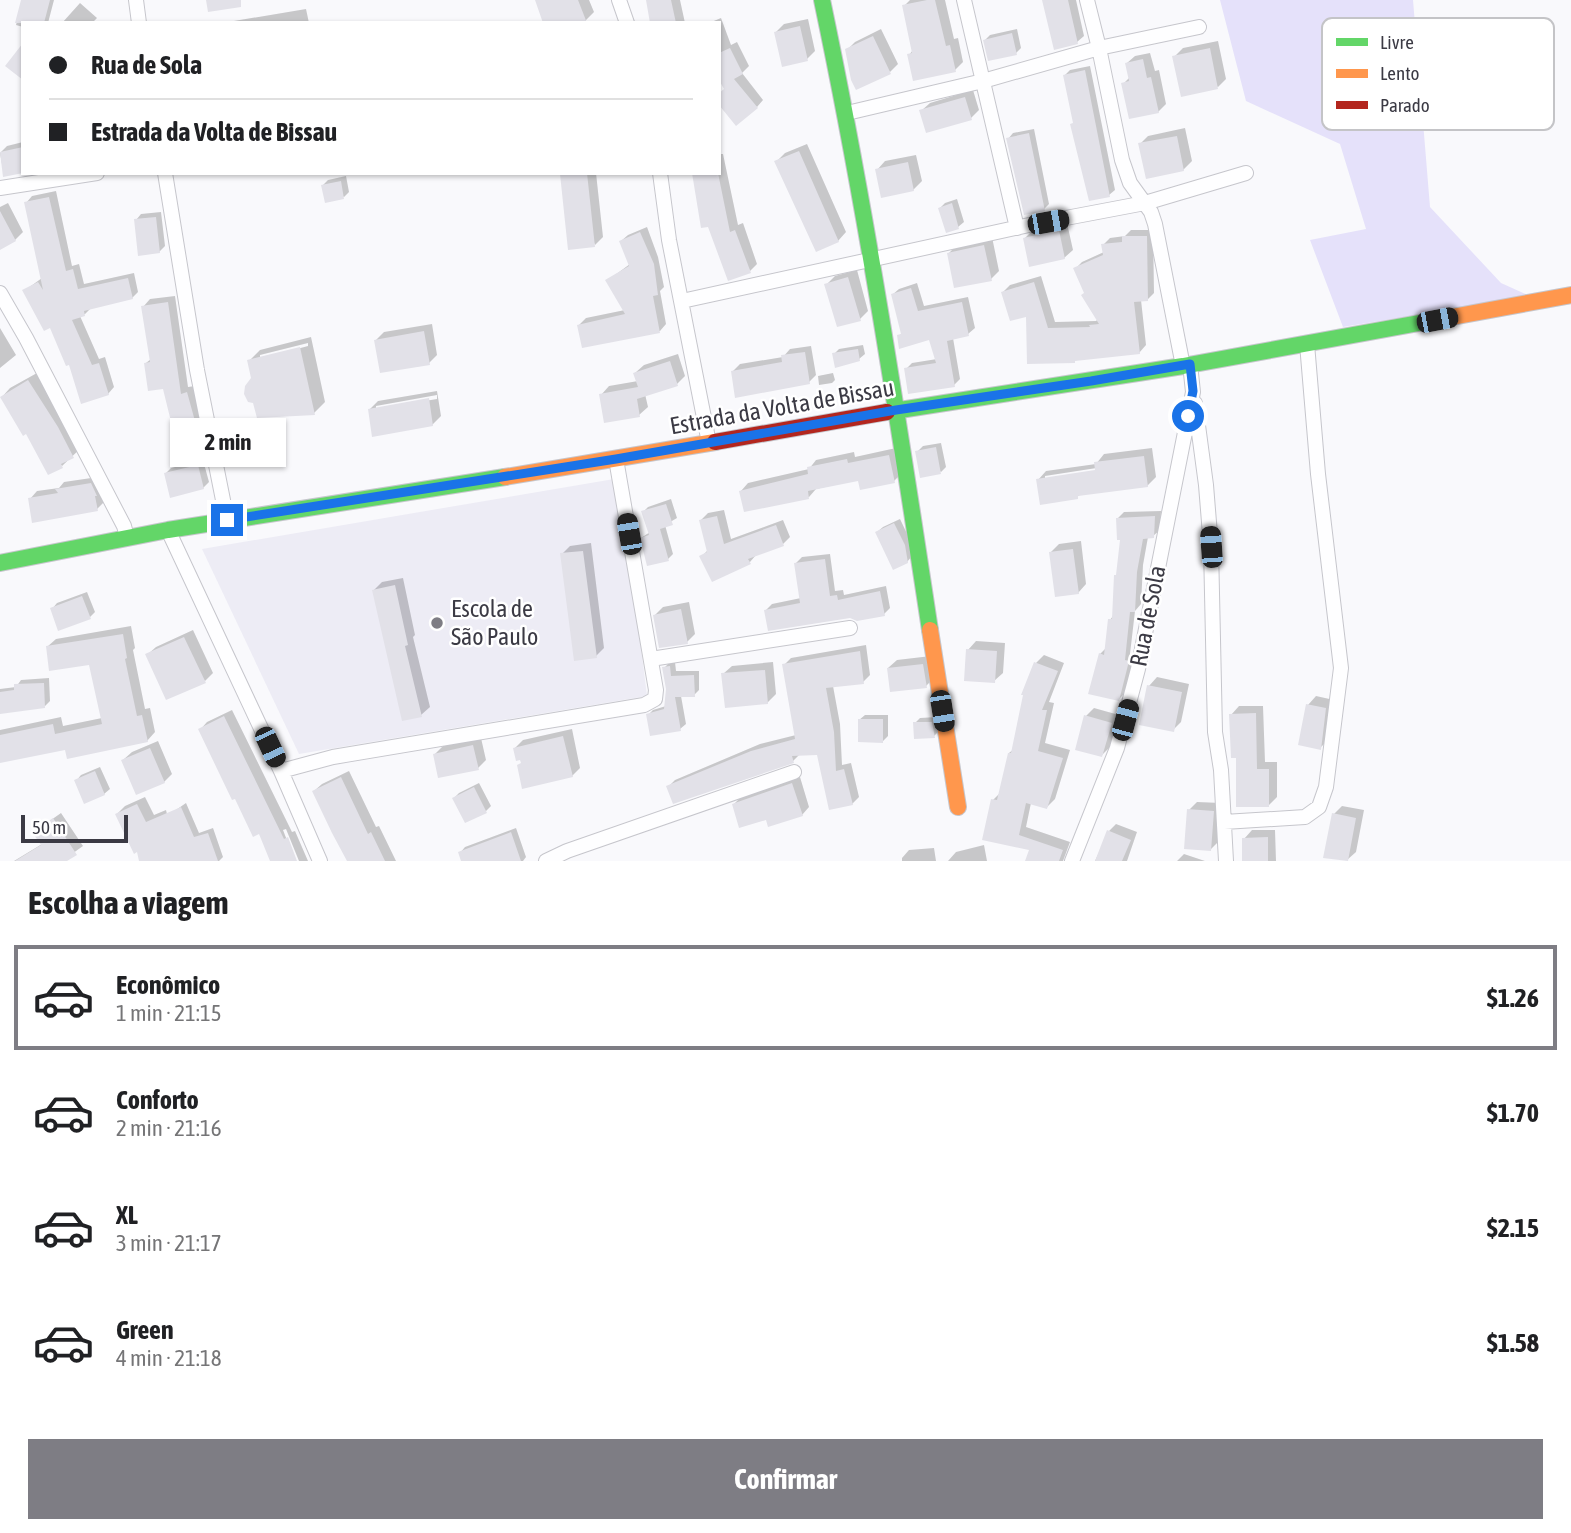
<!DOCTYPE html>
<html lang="pt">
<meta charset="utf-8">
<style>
body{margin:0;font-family:"Asap Condensed",sans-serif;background:#f6f6f6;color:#202124;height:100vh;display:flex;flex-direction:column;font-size:26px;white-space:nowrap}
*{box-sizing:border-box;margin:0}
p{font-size:23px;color:#757577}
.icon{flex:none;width:38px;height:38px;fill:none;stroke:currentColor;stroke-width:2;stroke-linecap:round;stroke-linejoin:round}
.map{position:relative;height:861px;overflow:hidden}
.details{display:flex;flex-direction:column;background:#fff;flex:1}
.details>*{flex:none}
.guide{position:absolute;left:21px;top:21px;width:700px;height:154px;border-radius:0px;box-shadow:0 2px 5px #0004;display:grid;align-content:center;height:154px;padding:0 28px;background:#fff}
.scale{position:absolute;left:21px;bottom:18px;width:107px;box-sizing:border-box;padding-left:7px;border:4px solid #3b3a44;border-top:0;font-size:19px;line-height:24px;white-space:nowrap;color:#3b3a44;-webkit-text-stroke:5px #fff;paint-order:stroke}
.end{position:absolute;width:32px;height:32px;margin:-16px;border:9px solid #1a73e8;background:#fff;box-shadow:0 0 0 4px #fff}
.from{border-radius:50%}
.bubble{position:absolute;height:49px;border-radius:0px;background:#fff;box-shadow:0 2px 5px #0004;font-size:23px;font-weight:700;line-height:49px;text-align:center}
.car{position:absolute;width:21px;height:42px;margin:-21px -10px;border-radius:9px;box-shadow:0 0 5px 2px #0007;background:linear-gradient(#222 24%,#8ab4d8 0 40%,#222 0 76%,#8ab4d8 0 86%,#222 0)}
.guide b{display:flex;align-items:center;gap:24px;height:66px;font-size:26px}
.guide b+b{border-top:2px solid #e0e0e0}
.guide i{width:18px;height:18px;background:#202124}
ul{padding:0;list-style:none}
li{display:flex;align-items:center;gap:21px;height:105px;margin:0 14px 10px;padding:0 14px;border:4px solid transparent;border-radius:0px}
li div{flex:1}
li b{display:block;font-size:26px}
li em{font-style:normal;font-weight:700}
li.active{border-color:#7e7d84}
li>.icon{width:63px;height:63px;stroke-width:1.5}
h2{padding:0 28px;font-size:32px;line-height:84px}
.primary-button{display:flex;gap:14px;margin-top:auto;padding:14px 28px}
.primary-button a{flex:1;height:80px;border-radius:0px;background:#7e7d84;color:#fff;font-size:28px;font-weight:700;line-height:80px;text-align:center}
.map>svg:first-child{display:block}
.built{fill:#edecf5}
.green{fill:#e5e1fa}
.shadow{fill:#0003;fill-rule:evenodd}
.building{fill:#e2e1e8}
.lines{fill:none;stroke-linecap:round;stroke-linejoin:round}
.street-casing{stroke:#c6c6cc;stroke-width:16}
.fast-casing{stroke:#c6c6cc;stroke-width:18}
.slow-casing{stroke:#c6c6cc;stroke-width:18}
.jam-casing{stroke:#c6c6cc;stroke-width:18}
.street{stroke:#fefeff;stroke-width:14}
.fast{stroke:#63d668;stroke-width:16}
.slow{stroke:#ff974d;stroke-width:16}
.jam{stroke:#b3261e;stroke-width:16}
.route{stroke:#1a73e8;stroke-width:9}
.poi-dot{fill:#7e7d84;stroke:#fff;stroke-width:2.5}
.labels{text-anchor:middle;stroke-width:5;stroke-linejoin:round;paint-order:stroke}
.street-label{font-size:24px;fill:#3b3a44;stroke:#fff}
.poi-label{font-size:24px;fill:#3b3a44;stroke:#fff;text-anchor:start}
.key{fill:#fff;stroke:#c4c4c7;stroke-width:2}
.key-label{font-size:19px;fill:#3b3a44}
</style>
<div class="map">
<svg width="1571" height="861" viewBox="0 0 1571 861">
<rect width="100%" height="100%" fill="#f9f9fc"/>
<path class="built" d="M620,478L647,696L299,754L202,549Z"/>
<path class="green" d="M1220,0H1413L1430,207L1501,283L1530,296L1343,327L1310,240L1366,229L1340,144L1246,101Z"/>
<path class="shadow" d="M23,0H54L48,23H23V27L16,25Z
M537,0H589L594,12L585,21Z
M647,0H680L685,23H652Z
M910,0H945L954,39L958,38L963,62L955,70L909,55L913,50L904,6Z
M1044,0H1076L1084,36L1077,42Z
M80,3L97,18L92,23H62Z
M306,9L309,23H227L228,22Z
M721,18L731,45L737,42L749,66L742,73L763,100L757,107L725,88L719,75V23H709Z
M808,19L815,51L807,59L776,32L784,24Z
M881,29L898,64L890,72L847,50L855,42Z
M1017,29L1021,48L1016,53L985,40L990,35Z
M1218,41L1226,79L1218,87L1174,57L1183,48Z
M1150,53L1155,71L1159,70L1166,104L1158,112L1123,84L1130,77L1127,63L1135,56Z
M1090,66L1115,190L1109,195L1075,122L1065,75L1070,70Z
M973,90L979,110L971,118L921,111L930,103Z
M1185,128L1192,161L1183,170L1140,144L1148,136Z
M1034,129L1049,204L1044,209L1008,139L1013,133Z
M23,142V171L4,175L0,153L7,146Z
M807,144L846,232L838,241L776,162L785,153Z
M719,154H723L738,225L743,223L757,264L750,271L693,173H719Z
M916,155L922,181L913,190L877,170L885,161Z
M563,173H596L603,237L595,245L562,175Z
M346,176L349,192L344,197L323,185L328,180Z
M56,191L72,266L79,264L84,284L134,273L138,292L132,298L92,307L85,314L80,316L99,359L105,357L114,387L108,394L70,363L51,325L24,291L42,278L26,203L32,196Z
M957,199L964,222L958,227L940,208L945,203Z
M8,203L23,232L15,240L0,248V207Z
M161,212L165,246L159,252L136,220L141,214Z
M1067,223L1073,250L1064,258L1025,238L1033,230Z
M647,227L658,257L664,287L660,291L666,324L660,331L579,325L586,318L625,310L607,281L630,264L621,241L628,235Z
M1131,230H1153L1154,293L1147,300H1141L1146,345L1139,353L1077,359L1003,292L1010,285L1041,276L1055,322L1096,321L1098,319L1075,269L1082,262L1104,252L1103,245L1110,238L1125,236Z
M992,237L999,271L991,279L949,253L957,245Z
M857,270L868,311L860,319L826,285L835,276Z
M917,283L924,306L968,297L975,328L968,334L953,338L960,379L954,385L906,369L912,363L937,359L931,338L899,336L902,333L892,295L899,289Z
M175,296L188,387L195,386L204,423L197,431L146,363L151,359L143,307L150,299Z
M432,324L437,355L429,363L376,340L384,332Z
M0,328L16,355L0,368Z
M311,337L325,402L314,413L253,379L249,361L260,350ZM308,343V346L260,359V355Z
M863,345L865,354L859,359L834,354L839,349Z
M811,346L816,375L809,382L733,371L740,364L783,357L790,349Z
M678,354L685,376L677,384L645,394L648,407L639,415L601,395L609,386L638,381L635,373L644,365Z
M37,373L81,448L62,466L27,431L2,397L10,388Z
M833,373L835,380L832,383L819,385L818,376Z
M437,391L441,416L432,425L369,410L378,401ZM437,395V399L376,409V406Z
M941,443L946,467L941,472L917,452L923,446Z
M896,448L902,473L894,481L860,479L816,489L809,497L741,491L748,483L809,469L816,460L854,452L855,457Z
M1152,448L1156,477L1147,486L1081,494L1077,497L1038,480L1046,471L1096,464L1104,454ZM1103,467L1104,471L1045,480V476Z
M203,460L209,482L203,488L166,473L171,468Z
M98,477L104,502L97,509L30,499L37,491L59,488L64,482Z
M671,499L677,518L665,525L673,554L668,559L641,538L650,532L643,512L648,507Z
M724,510L731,539L783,520L790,537L783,544L756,555L750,562L702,556L708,550L701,520L708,513Z
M1161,511L1160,530L1153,536L1148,537L1143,565L1141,604L1135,611L1130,654L1134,655L1125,693L1119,699L1100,654L1107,647L1110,620L1113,616L1122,538L1117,519L1124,512Z
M900,519L910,540L912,556L907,562L877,532L883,527Z
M1081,541L1086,584L1078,593L1051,552L1059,544Z
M591,543L604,648L596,656L562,554L570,546Z
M830,554L835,591L843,590L844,595L886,586L890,608L884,614L850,617L766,610L772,604L801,598L796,563L802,557Z
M403,578L415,635L413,637L430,707L421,715L374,590L382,582Z
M87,592L95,612L90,617L52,609L57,603Z
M689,602L695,634L687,642L655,615L663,607Z
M131,626L135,648L133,650L145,709L150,708L155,732L147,741L66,748L0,762V730L61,717L63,726L102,718L91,663L47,647L56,639Z
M193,630L213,673L205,681L147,655L156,647Z
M976,641L1005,643L1003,673L994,681L968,650Z
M866,645L870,675L863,682L833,686L840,724L842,765L851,763L859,797L852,804L819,753L800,754L793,761L668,787L675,780L760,744L796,735L784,665L791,658Z
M1044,655L1064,663L1049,702L1054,703L1045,743L1070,750L1055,799L1047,807L1031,803L1026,827L1070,842L1063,861H1027L1031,849L984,839L993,800L1001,792L1009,753L1014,749L1036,663Z
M931,656L934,678L926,686L888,668L897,660Z
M670,662H675L676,671H699V690L694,695L681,696L686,724L680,729L648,715L653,710L666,706L667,689L664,668Z
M773,662L776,694L767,703L723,674L732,666Z
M1157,677L1189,684L1181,722L1173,730L1149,686Z
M49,678L50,701L45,706L0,712V689L16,687L21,680Z
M1316,696L1334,700L1329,739L1320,748L1308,705Z
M1239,706H1263L1265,762H1277V797L1268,806L1238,756L1231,715Z
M1094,708L1119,715L1110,747L1102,755L1086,716Z
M232,710L292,832L295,831L308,861H299L286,829L283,830L295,861H272L260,832L200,730L207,722Z
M865,715H888V736L883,741L859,720Z
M937,717L939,731L934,736L915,723L920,718Z
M572,729L580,768L572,776L522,762L515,748L523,740Z
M481,738L486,760L478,768L435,754L443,746Z
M158,741L172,774L164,782L123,760L132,752Z
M100,767L110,789L104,794L76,781L81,775Z
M349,771L376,827L379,826L396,861H349L314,791L322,784Z
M800,777L809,807L802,815L734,804L741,797Z
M479,783L491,806L486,811L466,821L454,798L459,793Z
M145,797L154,815L166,810L178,861H141L138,850L117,814L125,806Z
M1197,802L1221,803L1219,841L1210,850L1189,810Z
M186,803L199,833L213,828L223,857L219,861H191L173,812Z
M1342,806L1364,810L1356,852L1347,860L1334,814Z
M61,813L83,846L62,861H14L42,844L34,832Z
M1116,824L1137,832L1127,861H1095L1109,831Z
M516,828L526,857L523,861H463L460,853L465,847Z
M1252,830H1275L1276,861H1244V839Z
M984,845L987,861H948L956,852Z
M934,848L936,861H902V858L909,850Z
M1184,854L1205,861H1177Z"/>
<path class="building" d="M21,0H50L44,23H15Z
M206,0H241V7L208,12Z
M535,0H578L587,23H543Z
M646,0H671L676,23H650Z
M927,0H935L946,46L950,45L956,72L913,81L907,54L912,53L902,5Z
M1042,0H1068L1078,44L1054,50Z
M800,26L808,61L782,67L774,32Z
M1012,33L1017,55L988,61L983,40Z
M873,36L891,74L856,90L851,80L845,49Z
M23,43V80L5,66Z
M730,48L743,74L734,79L758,108L736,126L719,105V93L724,89L719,80V53Z
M1210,48L1218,89L1181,97L1172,56Z
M1143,59L1147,78L1151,77L1159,113L1129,119L1121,83L1129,81L1125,63Z
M1085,70L1110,197L1089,201L1070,124L1073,123L1063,75Z
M965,97L972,120L926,133L919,110Z
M1029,133L1045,211L1024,215L1006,138Z
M1177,136L1184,171L1146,179L1138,143Z
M23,147V173L3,177L0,152Z
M799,151L839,242L816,252L774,161Z
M908,162L914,191L881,198L875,169Z
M587,173L595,247L568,250L560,174Z
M692,173H718L730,232L735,230L751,273L728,281L708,227L701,228Z
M341,181L344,199L325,203L321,185Z
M49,197L66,271L73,269L78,289L128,278L133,299L84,311L85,316L72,320L92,365L99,363L109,395L81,404L69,365L66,366L50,328L44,331L22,290L38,282L43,290L24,202Z
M952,203L959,229L946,233L938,208Z
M0,211L16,241L0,250Z
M156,217L160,253L138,256L134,219Z
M1059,230L1065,259L1029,267L1023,238Z
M640,232L654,264L658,295L653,296L660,333L582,348L577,325L625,314L605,280L629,266L619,241Z
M1122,236H1147L1148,301L1134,302L1140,354L1075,361V363L1027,364L1026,317L1010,321L1001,292L1034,282L1048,328L1090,327L1089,325L1099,324L1081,295L1084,293L1073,268L1103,255L1101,244L1122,242Z
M984,245L992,281L954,288L947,253Z
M848,277L861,321L837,327L824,284Z
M911,288L918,311L962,302L969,336L947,341L955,387L908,394L904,368L936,363L929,340L899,349L897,335L901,334L891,294Z
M168,302L181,394L187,392L198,432L175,438L163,389L148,391L144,363L150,362L141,306Z
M424,331L430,365L380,373L374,340Z
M300,347L315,415L257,418L253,403L248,402L244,394L245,386L251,378L247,360Z
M858,349L860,361L835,368L832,353Z
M805,352L810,384L735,398L731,371L782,362L781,355Z
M670,361L678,386L637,399L640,417L604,423L599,394L638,387L633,373Z
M28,380L58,427L74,458L61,464L63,468L48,475L26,434L23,436L0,397Z
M429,398L433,426L372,437L368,409Z
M936,447L941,474L920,478L915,451Z
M889,455L895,483L860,490L858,481L808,491L809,499L744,512L739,491L808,474L807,467L847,459L848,463Z
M1144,456L1148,487L1078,496V499L1040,505L1036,479L1095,470L1094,462Z
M198,465L204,489L170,498L164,473Z
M91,483L97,496H95L98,511L32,523L28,498L58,493L55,489Z
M666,504L673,525L660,529L669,561L647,566L640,538L649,535L641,511Z
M717,516L724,544L776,525L784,546L748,559L751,564L712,582L699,556L707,552L699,520Z
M1155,516L1154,538L1143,539L1137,572L1135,612H1130L1125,660L1129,661L1119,701L1088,694L1099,653L1104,655L1108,619H1112L1114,575H1116L1120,540H1117L1116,518Z
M894,523L905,545L908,563L893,570L875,532Z
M1073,549L1079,594L1055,597L1049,552Z
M583,551L597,658L574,661L560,553Z
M825,559L830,596L837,595L838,600L880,591L885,616L857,621L850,618L768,631L764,610L800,603L794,563Z
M395,585L408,645L405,646L422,717L402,721L372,590Z
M82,596L91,619L58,631L50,608Z
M681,609L688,644L659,648L653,615Z
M123,634L127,658L125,659L137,716L142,715L148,742L67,759L65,750L0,763V735L53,724L55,734L102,724L89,665L49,671L46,646Z
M184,637L206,683L166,700L145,654Z
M966,649L997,651L995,683L964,681Z
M860,651L864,684L826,688L834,732L836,771L844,769L853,805L829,810L817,755L792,756L794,763L673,804L666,786L751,751L795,739L782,664Z
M1034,662L1058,671L1042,710H1047L1038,751L1063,758L1047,809L1026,803L1019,835L1063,850L1059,861H1025L1029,850L982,840L991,799L997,800L1008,753H1011L1023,695H1021Z
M923,664L927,688L890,692L887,668Z
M670,666L671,676L694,675L695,697H675L681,731L650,736L646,714L664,709L666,689L662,667Z
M765,670L768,704L725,708L721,673Z
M44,683L45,708L0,714V692L14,690V684Z
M1147,685L1182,692L1174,732L1139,725Z
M1306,704L1326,708L1321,750L1298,745Z
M1256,713L1257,769H1269V807H1236V758H1231L1229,714Z
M1084,715L1112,723L1102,757L1075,750Z
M224,716L284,839L288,837L297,861H270L259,834L253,837L235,799L232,800L198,729Z
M858,719H883V743L858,742Z
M913,722H932L935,738L914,739Z
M563,736L573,777L522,789L517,765L521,763L520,760L516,761L513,748Z
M473,745L479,770L438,778L433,754Z
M150,748L165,783L136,795L121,760Z
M95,771L105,795L84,804L74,780Z
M341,777L368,834L371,832L385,861H347L332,833L312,791Z
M792,783L803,816L768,827L766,820L739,828L732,804Z
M474,787L487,813L465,823L452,798Z
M137,804L146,822L181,807L194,837L208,833L218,861H139L137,852L134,854L115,814Z
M1187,809L1214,811L1211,851L1184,849Z
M1332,813L1356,818L1348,861L1323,858Z
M53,818L77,855L67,861H15L41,845L32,832Z
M1107,830L1131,840L1122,861H1095Z
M511,832L521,861H461L458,852Z
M1268,837V861H1242V838Z"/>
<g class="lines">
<g class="street-casing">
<path id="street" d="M136,0L139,23
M619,0L627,23
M964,0L1017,228
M1087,0L1099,48L1122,160L1130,183L1151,212L1155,224L1183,366
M847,113L983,81L1099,48L1199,27
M165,173L197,370L227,520
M660,173L669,240L709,443
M0,188L97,173
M0,293L26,338L124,526L127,537
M682,301L1029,225L1145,203L1246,173
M1195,403L1206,485L1211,547L1215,732L1221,770L1226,861
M168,530L281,771L320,861
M651,659L850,628
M281,771L333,757L644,705L655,699L656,690L616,459
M1224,822L1305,817L1319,807L1326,787L1341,668L1318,474L1307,344
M546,861L567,851L794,772
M1072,861L1117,748L1138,669L1193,392L1190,364"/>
</g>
<g class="fast-casing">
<path id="fast" d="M822,0C866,209 898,419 930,630
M887,412L1183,366L1452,317
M0,563L168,530L505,477"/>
</g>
<g class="slow-casing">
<path id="slow" d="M1452,317L1571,295
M505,477L715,442
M930,630L958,807"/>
</g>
<g class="jam-casing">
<path id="jam" d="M715,442L887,412"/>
</g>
<use href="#street" class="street"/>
<use href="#fast" class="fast"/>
<use href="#slow" class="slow"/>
<use href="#jam" class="jam"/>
</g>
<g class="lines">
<path class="route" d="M227,520L616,459L896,410L1091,381L1190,364L1193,391L1188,416"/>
</g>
<circle class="poi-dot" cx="437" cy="623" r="7"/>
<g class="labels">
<g class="street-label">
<text transform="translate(782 407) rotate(-10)" y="8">Estrada da Volta de Bissau</text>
<text transform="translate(1148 616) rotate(-79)" y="8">Rua de Sola</text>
</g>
<g class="poi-label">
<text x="451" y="617">Escola de<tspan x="451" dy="28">São Paulo</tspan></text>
</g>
</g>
<rect x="1322" y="18" width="232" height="112" rx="10" class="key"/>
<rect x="1336" y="38" width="32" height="8" fill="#63d668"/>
<rect x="1336" y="69" width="32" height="9" fill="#ff974d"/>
<rect x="1336" y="101" width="32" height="8" fill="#b3261e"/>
<g class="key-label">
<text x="1380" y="49">Livre</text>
<text x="1380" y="80">Lento</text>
<text x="1380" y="112">Parado</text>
</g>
</svg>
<div class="scale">50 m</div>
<i class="end from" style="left:1188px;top:416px"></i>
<i class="end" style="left:227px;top:520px"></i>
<div class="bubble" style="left:170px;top:418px;width:116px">2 min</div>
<i class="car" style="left:1048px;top:222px;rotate:80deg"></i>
<i class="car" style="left:1437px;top:320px;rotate:79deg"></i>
<i class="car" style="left:629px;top:534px;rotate:350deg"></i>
<i class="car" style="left:1211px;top:547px;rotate:356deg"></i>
<i class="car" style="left:942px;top:711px;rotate:171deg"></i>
<i class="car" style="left:1125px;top:720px;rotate:15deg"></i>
<i class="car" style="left:270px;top:747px;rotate:155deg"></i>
<div class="guide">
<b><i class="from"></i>Rua de Sola</b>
<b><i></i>Estrada da Volta de Bissau</b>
</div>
</div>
<section class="details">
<h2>Escolha a viagem</h2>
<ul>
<li class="active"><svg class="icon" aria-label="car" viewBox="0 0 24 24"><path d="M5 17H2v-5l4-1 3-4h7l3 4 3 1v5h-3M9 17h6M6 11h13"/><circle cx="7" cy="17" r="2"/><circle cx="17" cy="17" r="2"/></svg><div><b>Econômico</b><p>1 min · 21:15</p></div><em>$1.26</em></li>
<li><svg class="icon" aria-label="car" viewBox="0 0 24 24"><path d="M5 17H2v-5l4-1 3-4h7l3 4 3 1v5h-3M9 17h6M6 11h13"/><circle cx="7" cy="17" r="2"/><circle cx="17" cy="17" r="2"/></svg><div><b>Conforto</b><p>2 min · 21:16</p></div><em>$1.70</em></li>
<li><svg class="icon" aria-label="car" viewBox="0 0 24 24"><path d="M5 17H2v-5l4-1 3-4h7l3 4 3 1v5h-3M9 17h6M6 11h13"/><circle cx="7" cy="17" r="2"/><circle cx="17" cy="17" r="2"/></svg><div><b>XL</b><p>3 min · 21:17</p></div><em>$2.15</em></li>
<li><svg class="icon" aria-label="car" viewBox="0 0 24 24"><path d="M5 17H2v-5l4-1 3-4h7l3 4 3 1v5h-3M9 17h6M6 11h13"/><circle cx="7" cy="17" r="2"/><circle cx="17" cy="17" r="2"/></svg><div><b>Green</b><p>4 min · 21:18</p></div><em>$1.58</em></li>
</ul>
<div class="primary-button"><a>Confirmar</a></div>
</section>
